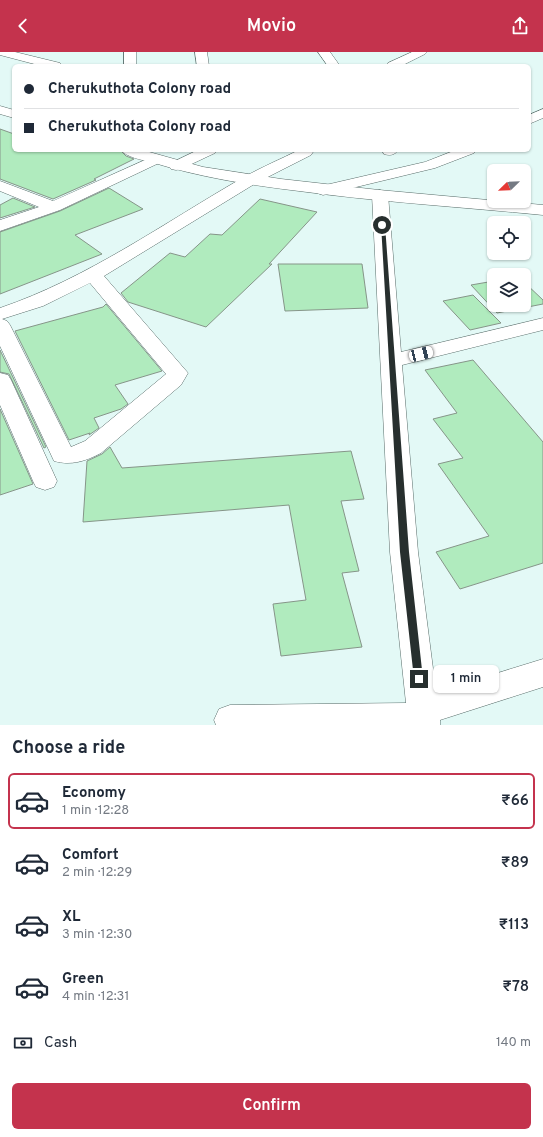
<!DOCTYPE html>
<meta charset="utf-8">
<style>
body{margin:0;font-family:Overpass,sans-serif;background:#f2f2f3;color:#1f2937;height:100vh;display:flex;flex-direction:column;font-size:15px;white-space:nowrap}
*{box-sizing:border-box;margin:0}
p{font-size:13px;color:#747a83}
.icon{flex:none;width:22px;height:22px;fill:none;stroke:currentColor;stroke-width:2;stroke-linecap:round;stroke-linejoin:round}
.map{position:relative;height:673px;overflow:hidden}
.sheet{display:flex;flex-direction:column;background:#fff;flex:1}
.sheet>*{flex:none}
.banner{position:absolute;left:12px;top:12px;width:519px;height:88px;border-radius:6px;box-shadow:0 1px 3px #0004;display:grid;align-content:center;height:88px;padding:0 12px;background:#fff}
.needle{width:26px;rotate:247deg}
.controls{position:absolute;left:487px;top:112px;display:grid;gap:8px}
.controls a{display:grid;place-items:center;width:44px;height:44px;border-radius:6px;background:#fff;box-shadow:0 1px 3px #0004;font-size:20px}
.end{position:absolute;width:18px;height:18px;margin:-9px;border:5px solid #272f2e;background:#fff;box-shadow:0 0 0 2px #fff}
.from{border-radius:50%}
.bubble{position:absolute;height:28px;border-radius:6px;background:#fff;box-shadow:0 1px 3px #0004;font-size:13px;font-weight:600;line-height:28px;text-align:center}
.car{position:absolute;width:12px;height:24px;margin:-12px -6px;border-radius:5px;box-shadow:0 0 3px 1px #0007;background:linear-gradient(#fff 24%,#345 0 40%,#fff 0 76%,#345 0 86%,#fff 0)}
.banner b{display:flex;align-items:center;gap:14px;height:38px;font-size:15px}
.banner b+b{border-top:1px solid #e0e1e3}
.banner i{width:10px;height:10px;background:#1f2937}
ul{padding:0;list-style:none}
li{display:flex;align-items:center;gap:12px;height:56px;margin:0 8px 6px;padding:0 4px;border:2px solid transparent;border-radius:6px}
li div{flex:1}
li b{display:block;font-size:15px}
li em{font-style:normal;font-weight:600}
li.current{border-color:#c4334d}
li>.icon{width:36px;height:36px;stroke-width:1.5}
h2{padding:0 12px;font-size:18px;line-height:48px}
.pay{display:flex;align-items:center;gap:10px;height:44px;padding:0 12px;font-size:15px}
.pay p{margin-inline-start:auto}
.button{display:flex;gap:8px;margin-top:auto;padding:8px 12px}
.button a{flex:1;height:46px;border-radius:6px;background:#c4334d;color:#fff;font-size:16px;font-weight:600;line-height:46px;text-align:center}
header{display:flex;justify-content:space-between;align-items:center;height:52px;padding:0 12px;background:#c4334d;color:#fff;font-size:18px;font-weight:600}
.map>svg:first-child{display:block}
.building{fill:#b0ebbe;stroke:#869589}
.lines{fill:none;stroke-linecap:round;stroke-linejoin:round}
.minor-casing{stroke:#596d6a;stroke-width:1}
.tertiary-casing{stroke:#596d6a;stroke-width:1}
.minor{fill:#fff;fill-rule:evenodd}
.tertiary{fill:#fff;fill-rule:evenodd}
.route{fill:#272f2e}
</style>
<header><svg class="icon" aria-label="back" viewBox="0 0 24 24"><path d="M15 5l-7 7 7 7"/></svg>Movio<svg class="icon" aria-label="share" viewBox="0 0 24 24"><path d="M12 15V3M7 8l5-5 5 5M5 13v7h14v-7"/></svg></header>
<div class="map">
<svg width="543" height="673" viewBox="0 0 543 673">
<rect width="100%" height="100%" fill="#e3f9f6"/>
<path class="building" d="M0,77L14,82V98H120L126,104L134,107L94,127L96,128L53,147L0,127Z
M109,136L143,157L75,183L102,202L0,242V180L60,159Z
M13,146L35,155L0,166V153Z
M260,147L317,160L269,212H272L206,275L128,250L121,241L170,201L185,205L210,182L222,183Z
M278,212H362L368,256L285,259Z
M494,229V253H524V230L543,248V252L497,261L471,233Z
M473,243L501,271L470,278L443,249Z
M106,252L162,319L115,333L128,352L121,357L94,366L99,376L89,383L90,381L69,388L15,279L103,255Z
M0,298L46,395L44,396L9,322L0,320Z
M473,308L543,390V511L460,537L436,500L489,484L438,412L463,406L433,367L457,361L425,318Z
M0,357L33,432L0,443Z
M110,395L122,416L351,399L364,447L341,449L359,519L342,521L362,595L281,604L273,552L306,548L289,453L83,470L87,409L102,402Z"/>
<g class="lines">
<g class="minor-casing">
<path id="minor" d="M0,0H15L60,11L62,14H42L0,3Z
M124,0H136V14H124Z
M195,0H207L209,14H197Z
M318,0H330L340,14H328Z
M412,0H427L425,2L401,14H386L388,11Z
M543,57V66L529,72V63Z
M198,98H217L215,101L181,117L176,118L171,117L169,114L171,111Z
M299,98H312L313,100L311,103L256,131L104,224L188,321L181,333L101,401C86,409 71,414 54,409L0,294V256C88,226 164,171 244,125C262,115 281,107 299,98ZM90,231L166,322L85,389L71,395L10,273L7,269L2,267L43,254Z
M382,98H398C395,103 390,104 384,102Z
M456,98H476L474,101L435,116L323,143L317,141L315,138L317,135L425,110Z
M154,104L159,105L161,108L159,111L60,158L0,179V168L39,155L0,139V129L53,149Z
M380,138L386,140L388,143L401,300L543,266V278L402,313L418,500L436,640L543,607V635L440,668V673H216L214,668L219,657L230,653L406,651L390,500L372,143L374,140Z
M0,321L8,323L11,328L57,429L54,435L45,438L36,435L33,429L0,353Z"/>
</g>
<g class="tertiary-casing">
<path id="tertiary" d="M0,54L14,58V66L0,62Z
M121,98H142L203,115L281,127L379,138L543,153V163C462,155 380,150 299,139C249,133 199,125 151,110C142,108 126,105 121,98Z"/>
</g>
<use href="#minor" class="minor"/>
<use href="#tertiary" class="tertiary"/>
</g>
<path class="route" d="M381,172L385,173L409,500L423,627L422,630L419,631L415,630L414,627L400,500Z"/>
</svg>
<div class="controls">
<a><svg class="needle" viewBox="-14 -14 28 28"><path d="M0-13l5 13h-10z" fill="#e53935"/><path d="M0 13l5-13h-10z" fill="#747a83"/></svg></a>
<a><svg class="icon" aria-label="locate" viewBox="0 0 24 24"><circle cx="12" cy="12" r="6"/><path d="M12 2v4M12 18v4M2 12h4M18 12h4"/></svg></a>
<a><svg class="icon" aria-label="layers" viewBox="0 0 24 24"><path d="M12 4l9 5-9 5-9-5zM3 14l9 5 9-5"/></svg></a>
</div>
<i class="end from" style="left:382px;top:173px"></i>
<i class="end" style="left:419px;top:627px"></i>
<div class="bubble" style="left:433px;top:613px;width:66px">1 min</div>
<i class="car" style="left:421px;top:302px;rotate:76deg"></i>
<div class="banner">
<b><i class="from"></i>Cherukuthota Colony road</b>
<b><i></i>Cherukuthota Colony road</b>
</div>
</div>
<section class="sheet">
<h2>Choose a ride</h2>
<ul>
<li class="current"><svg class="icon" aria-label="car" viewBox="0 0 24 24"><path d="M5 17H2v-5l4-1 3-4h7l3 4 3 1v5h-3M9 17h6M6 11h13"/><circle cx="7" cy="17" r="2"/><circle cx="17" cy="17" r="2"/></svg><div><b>Economy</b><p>1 min · 12:28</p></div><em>₹66</em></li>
<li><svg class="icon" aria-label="car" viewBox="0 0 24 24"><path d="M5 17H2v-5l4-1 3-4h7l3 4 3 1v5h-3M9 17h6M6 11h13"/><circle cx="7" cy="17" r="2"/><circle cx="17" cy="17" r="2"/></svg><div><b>Comfort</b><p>2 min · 12:29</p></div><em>₹89</em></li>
<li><svg class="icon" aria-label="car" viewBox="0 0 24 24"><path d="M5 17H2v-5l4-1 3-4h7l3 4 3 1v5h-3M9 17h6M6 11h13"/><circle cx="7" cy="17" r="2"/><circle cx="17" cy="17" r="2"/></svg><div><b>XL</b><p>3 min · 12:30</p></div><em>₹113</em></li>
<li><svg class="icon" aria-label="car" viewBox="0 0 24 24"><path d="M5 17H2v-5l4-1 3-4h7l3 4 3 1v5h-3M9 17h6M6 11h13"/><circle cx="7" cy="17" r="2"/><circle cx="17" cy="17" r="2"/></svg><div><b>Green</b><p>4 min · 12:31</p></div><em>₹78</em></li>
</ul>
<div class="pay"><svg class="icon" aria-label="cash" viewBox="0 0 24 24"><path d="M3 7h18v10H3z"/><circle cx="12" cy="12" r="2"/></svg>Cash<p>140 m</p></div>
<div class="button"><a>Confirm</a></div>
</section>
